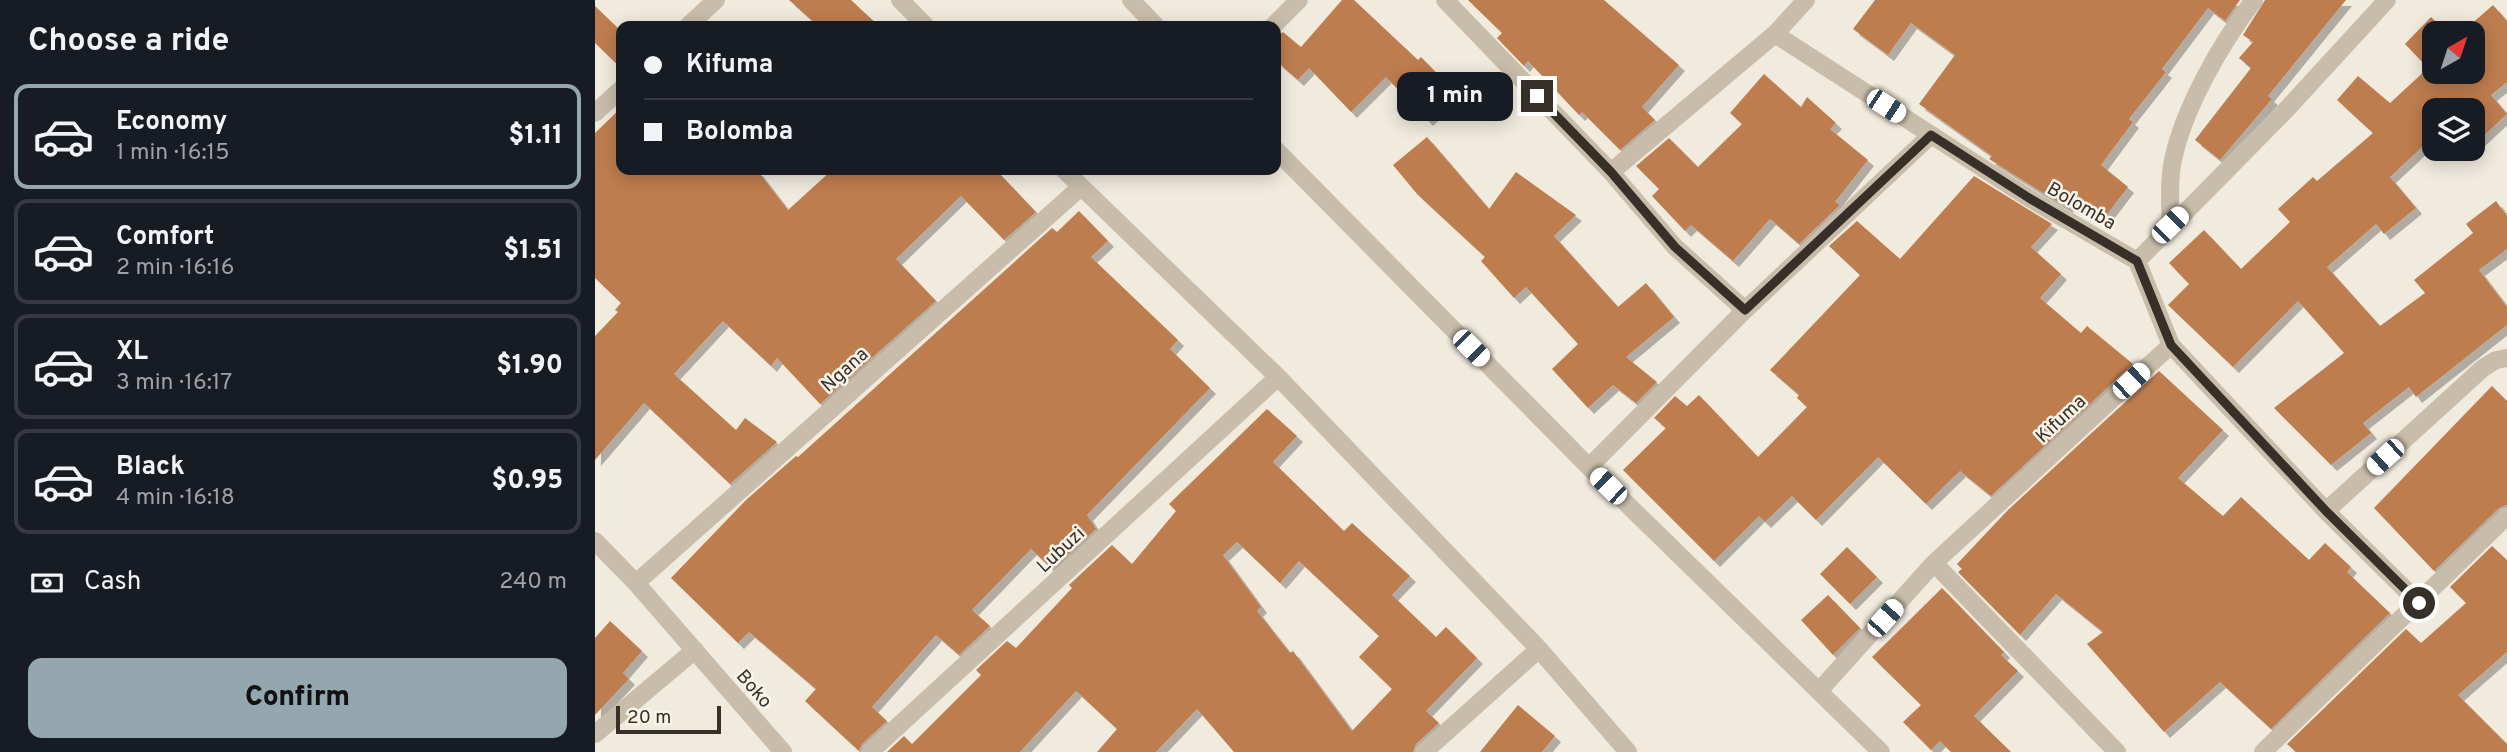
<!DOCTYPE html>
<meta charset="utf-8">
<style>
body{margin:0;font-family:Overpass,sans-serif;background:#20242c;color:#f1f3f6;height:100vh;display:flex;flex-direction:column;font-size:26px;white-space:nowrap}
*{box-sizing:border-box;margin:0}
p{font-size:23px;color:#9ea1a6}
.icon{flex:none;width:38px;height:38px;fill:none;stroke:currentColor;stroke-width:2;stroke-linecap:round;stroke-linejoin:round}
.map{position:relative;flex:1;overflow:hidden}
.details{display:flex;flex-direction:column;background:#171b24;width:595px}
.details>*{flex:none}
.guide{position:absolute;left:21px;top:21px;width:665px;height:154px;border-radius:14px;box-shadow:0 4px 18px #0003;display:grid;align-content:center;height:154px;padding:0 28px;background:#171b24}
.needle{width:46px;rotate:39deg}
.fabs{position:absolute;left:1827px;top:21px;display:grid;gap:14px}
.fabs a{display:grid;place-items:center;width:63px;height:63px;border-radius:14px;background:#171b24;box-shadow:0 4px 18px #0003;font-size:35px}
.scale{position:absolute;left:21px;bottom:18px;width:105px;box-sizing:border-box;padding-left:7px;border:4px solid #363029;border-top:0;font-size:19px;line-height:24px;white-space:nowrap;color:#363029;-webkit-text-stroke:5px #f9f4ea;paint-order:stroke}
.end{position:absolute;width:32px;height:32px;margin:-16px;border:9px solid #363029;background:#fff;box-shadow:0 0 0 4px #fff}
.from{border-radius:50%}
.bubble{position:absolute;height:49px;border-radius:14px;background:#171b24;box-shadow:0 4px 18px #0003;font-size:23px;font-weight:800;line-height:49px;text-align:center}
.car{position:absolute;width:21px;height:42px;margin:-21px -10px;border-radius:9px;box-shadow:0 0 5px 2px #0007;background:linear-gradient(#fff 24%,#345 0 40%,#fff 0 76%,#345 0 86%,#fff 0)}
.guide b{display:flex;align-items:center;gap:24px;height:66px;font-size:26px}
.guide b+b{border-top:2px solid #363941}
.guide i{width:18px;height:18px;background:#f1f3f6}
ul{padding:0;list-style:none}
li{display:flex;align-items:center;gap:21px;height:105px;margin:0 14px 10px;padding:0 14px;border:4px solid #363941;border-radius:14px}
li div{flex:1}
li b{display:block;font-size:26px}
li em{font-style:normal;font-weight:800}
li.active{border-color:#94a6ae}
li>.icon{width:63px;height:63px;stroke-width:1.5}
h2{padding:0 28px;font-size:32px;line-height:84px}
.pay{display:flex;align-items:center;gap:18px;height:77px;padding:0 28px;font-size:26px}
.pay p{margin-inline-start:auto}
.cta{display:flex;gap:14px;margin-top:auto;padding:14px 28px}
.cta a{flex:1;height:80px;border-radius:14px;background:#94a6ae;color:#111;font-size:28px;font-weight:800;line-height:80px;text-align:center}
main{display:flex;flex:1;min-height:0}
.map>svg:first-child{display:block}
.building{fill:#be7d4f;fill-rule:evenodd;filter:url(#shadow)}
.lines{fill:none;stroke-linecap:round;stroke-linejoin:round}
.minor{stroke:#c8bdaa;stroke-width:18}
.route{stroke:#363029;stroke-width:9}
.labels{text-anchor:middle;stroke-width:5;stroke-linejoin:round;paint-order:stroke}
.street-label{font-size:19px;fill:#363029;stroke:#f9f4ea}
</style>
<main>
<section class="details">
<h2>Choose a ride</h2>
<ul>
<li class="active"><svg class="icon" aria-label="car" viewBox="0 0 24 24"><path d="M5 17H2v-5l4-1 3-4h7l3 4 3 1v5h-3M9 17h6M6 11h13"/><circle cx="7" cy="17" r="2"/><circle cx="17" cy="17" r="2"/></svg><div><b>Economy</b><p>1 min · 16:15</p></div><em>$1.11</em></li>
<li><svg class="icon" aria-label="car" viewBox="0 0 24 24"><path d="M5 17H2v-5l4-1 3-4h7l3 4 3 1v5h-3M9 17h6M6 11h13"/><circle cx="7" cy="17" r="2"/><circle cx="17" cy="17" r="2"/></svg><div><b>Comfort</b><p>2 min · 16:16</p></div><em>$1.51</em></li>
<li><svg class="icon" aria-label="car" viewBox="0 0 24 24"><path d="M5 17H2v-5l4-1 3-4h7l3 4 3 1v5h-3M9 17h6M6 11h13"/><circle cx="7" cy="17" r="2"/><circle cx="17" cy="17" r="2"/></svg><div><b>XL</b><p>3 min · 16:17</p></div><em>$1.90</em></li>
<li><svg class="icon" aria-label="car" viewBox="0 0 24 24"><path d="M5 17H2v-5l4-1 3-4h7l3 4 3 1v5h-3M9 17h6M6 11h13"/><circle cx="7" cy="17" r="2"/><circle cx="17" cy="17" r="2"/></svg><div><b>Black</b><p>4 min · 16:18</p></div><em>$0.95</em></li>
</ul>
<div class="pay"><svg class="icon" aria-label="cash" viewBox="0 0 24 24"><path d="M3 7h18v10H3z"/><circle cx="12" cy="12" r="2"/></svg>Cash<p>240 m</p></div>
<div class="cta"><a>Confirm</a></div>
</section>
<div class="map">
<svg width="1912" height="752" viewBox="0 0 1912 752">
<defs>
<filter id="shadow"><feDropShadow dx="6" dy="6" stdDeviation="0" flood-color="#0004"/></filter>
</defs>
<rect width="100%" height="100%" fill="#f1ebde"/>
<path class="building" d="M194,0H256L284,26H223Z
M747,0H759L823,60L826,57L861,93L832,120L791,77L756,112L714,68L703,80L681,61V37L688,32L706,47Z
M873,0H1009L1084,65L1047,107L1060,120L1025,150L987,112L984,115L933,61L929,66L902,38L907,33Z
M1280,0H1645L1630,21L1613,8L1567,69L1571,72L1534,119L1538,122L1506,165L1533,187L1510,217L1481,194L1472,207L1440,188L1394,159L1397,156L1324,104L1360,55L1316,23L1293,55L1258,29Z
M1670,0H1751L1673,96L1677,99L1625,160L1600,140L1656,68L1644,58L1658,42L1648,35Z
M1898,5L1912,21V82L1896,95L1912,114L1881,143L1878,139V110H1839V136L1795,177L1821,208L1789,234L1781,224L1732,267L1785,326L1830,293L1819,280L1878,233L1871,224L1901,201L1912,216V249L1884,270L1912,307V325L1821,397L1814,387L1768,423L1776,433L1736,465L1679,408L1749,353L1703,301L1638,367L1573,305L1594,284L1574,263L1609,230L1646,269L1695,222L1683,209L1718,177L1722,181L1778,133L1742,100L1763,76L1795,103L1833,68L1810,44L1836,17L1853,33H1839V72H1878V33H1866Z
M0,6L26,31V68L0,43Z
M1169,74L1206,107L1212,97L1241,123L1235,129L1273,160L1240,202L1245,205L1204,244L1175,219L1138,261L1096,225L1090,231L1057,196L1064,189L1041,166L1074,138L1103,167L1147,124L1135,113Z
M26,108V170H162L193,210L237,170H401L441,212L409,240L366,196L301,259L341,301L225,404L182,358L176,366L128,321L79,374L141,430L150,418L182,442L135,484L49,403L0,460V336L23,312L20,310L26,303L0,278V133Z
M832,137L894,209L921,172L981,215L959,236L1023,307L1051,283L1079,317L1031,357L1062,382L1041,403L1018,385L993,408L957,369L983,344L931,287L919,298L886,261L890,257L822,194L798,165Z
M1379,176L1457,224L1436,247L1466,274L1445,298L1486,333L1492,326L1538,364L1396,496L1365,471L1331,504L1283,457L1221,520L1197,496L1170,522L1164,516L1119,561L1028,470L1071,428L1059,418L1080,396L1092,406L1104,395L1163,457L1212,407L1202,398L1204,395L1175,370L1265,275L1234,246L1262,221L1305,259Z
M484,211L513,241L496,257L583,340L575,349L615,388L492,515L501,529L457,569L436,549L377,610L395,626L364,655L341,635L277,707L292,721L267,744L264,751L210,701L221,689L154,632L143,643L76,578L151,500L201,456L203,457L457,228L462,232Z
M1564,371L1628,430L1583,478L1628,516L1646,497L1714,560L1730,543L1756,567L1752,572L1795,613L1676,729L1625,682L1569,732L1492,644L1508,632L1461,594L1425,635L1363,572L1367,569L1362,564L1413,510Z
M1897,386L1912,401V505L1904,508L1839,571L1779,508Z
M672,409L702,436L678,462L749,531L757,523L815,576L797,595L841,637L851,627L882,658L831,711L844,723L821,744L818,752H639L602,709L561,752H502L522,729L481,691L425,752H292L309,736L317,744L386,675L381,670L412,641L421,648L477,588L474,585L517,545L537,564L581,511L574,504ZM642,542L685,583L704,561L784,636L764,657L797,689L757,731L698,651L695,653L662,611L666,607L628,555Z
M1897,546L1912,560V652L1863,695L1912,744V752H1701L1692,744L1811,629L1826,643L1871,603L1855,587Z
M1252,547L1282,577L1255,604L1225,574Z
M1347,588L1409,652L1406,655L1423,671L1379,716L1416,752H1356L1345,741L1336,750L1308,722L1326,705L1277,657Z
M1233,595L1265,628L1238,655L1206,620Z
M15,621L47,651L28,673L34,679L0,715V638Z
M923,705L960,736L947,752H885Z"/>
<g class="lines">
<path class="minor" d="M305,0L331,26
M536,0L561,26
M850,0L1016,172L1080,247L1150,310
M93,26L121,0
M678,26L704,0
M1180,34L1434,198L1542,261L1576,345L1731,511L1824,603
M0,113L26,89
M681,150L994,467L1286,752
M469,170L683,377L944,649L1033,752
M1016,172L1180,34L1211,0
M1575,225C1576,204 1573,180 1578,160C1589,107 1627,42 1659,0
M1542,261L1691,110L1792,0
M994,467L1150,310L1336,135
M1731,511L1888,368L1901,360L1912,358
M0,541L41,583L188,752
M1339,563L1522,752
M41,583L486,187
M1224,691L1339,563L1576,345
M0,734L100,650
M275,752L683,377
M829,752L944,649
M1668,752L1912,516"/>
</g>
<g class="lines">
<path class="route" d="M942,96L1016,172L1080,247L1150,310L1336,135L1434,198L1542,261L1576,345L1731,511L1824,603"/>
</g>
<g class="labels">
<g class="street-label">
<text transform="translate(1487 205) rotate(30)" y="7">Bolomba</text>
<text transform="translate(249 369) rotate(-42)" y="7">Ngana</text>
<text transform="translate(1465 418) rotate(-43)" y="7">Kifuma</text>
<text transform="translate(465 549) rotate(-43)" y="7">Lubuzi</text>
<text transform="translate(160 688) rotate(49)" y="7">Boko</text>
</g>
</g>
</svg>
<div class="fabs">
<a><svg class="needle" viewBox="-14 -14 28 28"><path d="M0-13l5 13h-10z" fill="#e53935"/><path d="M0 13l5-13h-10z" fill="#9ea1a6"/></svg></a>
<a><svg class="icon" aria-label="layers" viewBox="0 0 24 24"><path d="M12 4l9 5-9 5-9-5zM3 14l9 5 9-5"/></svg></a>
</div>
<div class="scale">20 m</div>
<i class="end from" style="left:1824px;top:603px"></i>
<i class="end" style="left:942px;top:96px"></i>
<div class="bubble" style="left:802px;top:72px;width:116px">1 min</div>
<i class="car" style="left:1291px;top:106px;rotate:123deg"></i>
<i class="car" style="left:1575px;top:225px;rotate:45deg"></i>
<i class="car" style="left:876px;top:348px;rotate:135deg"></i>
<i class="car" style="left:1536px;top:381px;rotate:47deg"></i>
<i class="car" style="left:1790px;top:457px;rotate:228deg"></i>
<i class="car" style="left:1013px;top:486px;rotate:314deg"></i>
<i class="car" style="left:1290px;top:618px;rotate:42deg"></i>
<div class="guide">
<b><i class="from"></i>Kifuma</b>
<b><i></i>Bolomba</b>
</div>
</div>
</main>
